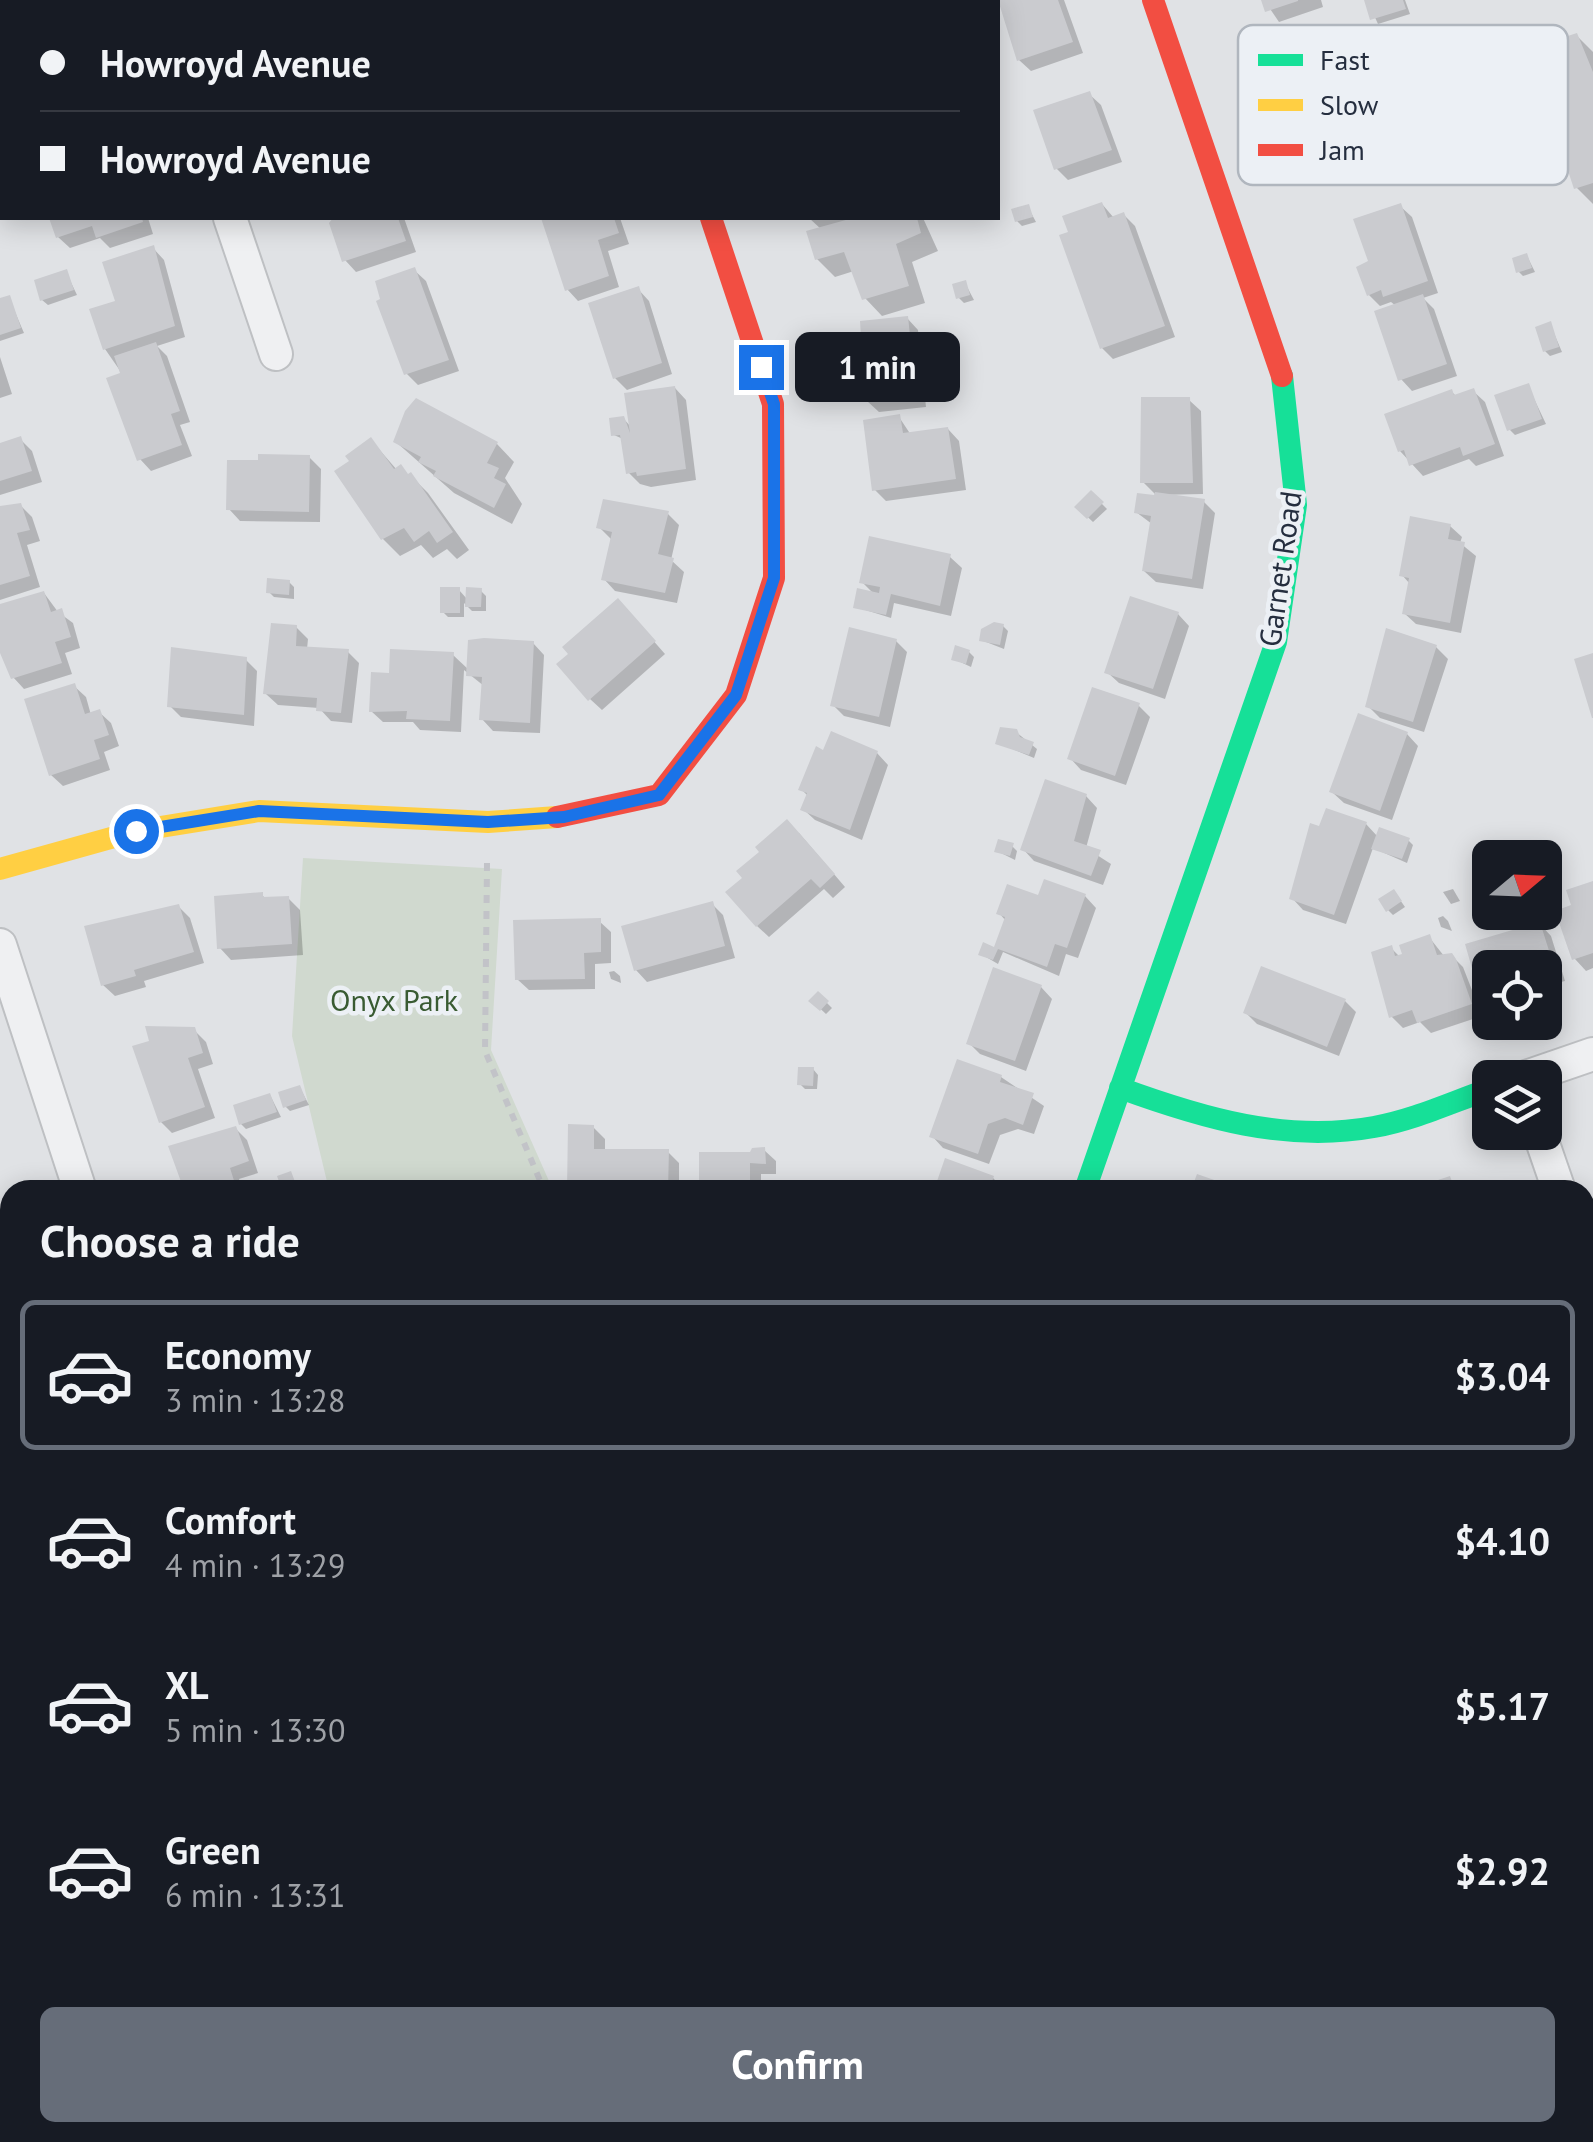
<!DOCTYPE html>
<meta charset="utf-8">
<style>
body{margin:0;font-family:"PT Sans",sans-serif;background:#20242c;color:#f1f3f6;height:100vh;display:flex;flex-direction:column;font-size:38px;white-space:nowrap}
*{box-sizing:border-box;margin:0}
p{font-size:32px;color:#9ea1a6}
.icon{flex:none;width:55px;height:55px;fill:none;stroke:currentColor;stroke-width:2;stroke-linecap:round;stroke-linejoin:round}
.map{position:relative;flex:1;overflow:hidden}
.panel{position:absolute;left:0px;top:1180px;width:1595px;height:962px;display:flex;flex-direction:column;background:#171b24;border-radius:30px 30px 0 0;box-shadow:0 5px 25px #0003}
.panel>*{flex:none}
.guide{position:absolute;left:0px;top:0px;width:1000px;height:220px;box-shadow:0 5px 25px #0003;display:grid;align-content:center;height:220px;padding:0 40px;background:#171b24}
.needle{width:65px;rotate:71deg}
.tools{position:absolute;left:1472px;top:840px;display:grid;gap:20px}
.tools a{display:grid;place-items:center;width:90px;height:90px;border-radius:15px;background:#171b24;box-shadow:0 5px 25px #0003;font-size:50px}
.end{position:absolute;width:45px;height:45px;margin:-22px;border:12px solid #1a73e8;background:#fff;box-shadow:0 0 0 5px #fff}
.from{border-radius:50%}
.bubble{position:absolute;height:70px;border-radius:15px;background:#171b24;box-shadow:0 5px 25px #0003;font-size:32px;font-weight:700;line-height:70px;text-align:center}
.guide b{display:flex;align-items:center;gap:35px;height:95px;font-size:38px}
.guide b+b{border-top:2px solid #363941}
.guide i{width:25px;height:25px;background:#f1f3f6}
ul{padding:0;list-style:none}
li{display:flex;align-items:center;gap:30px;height:150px;margin:0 20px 15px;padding:0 20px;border:5px solid transparent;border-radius:15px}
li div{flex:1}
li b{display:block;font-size:38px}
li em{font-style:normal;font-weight:700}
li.active{border-color:#666d79}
li>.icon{width:90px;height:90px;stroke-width:1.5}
h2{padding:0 40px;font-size:45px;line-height:120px}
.action{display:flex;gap:20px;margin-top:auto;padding:20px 40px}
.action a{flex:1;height:115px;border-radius:15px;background:#666d79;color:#fff;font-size:40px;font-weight:700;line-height:115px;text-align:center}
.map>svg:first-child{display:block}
.built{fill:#d0d5dc}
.green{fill:#d0d9cf}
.shadow{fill:#0003}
.building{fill:#cacbcf}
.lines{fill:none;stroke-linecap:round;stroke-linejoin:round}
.street-casing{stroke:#bec0c3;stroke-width:36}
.path{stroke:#c2c3c8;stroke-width:6;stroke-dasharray:8 8;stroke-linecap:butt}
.street{stroke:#eff0f2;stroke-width:32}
.fast{stroke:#16e098;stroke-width:22}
.slow{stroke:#ffcf43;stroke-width:22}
.jam{stroke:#f24e42;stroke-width:22}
.route{stroke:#1a73e8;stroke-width:12}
.labels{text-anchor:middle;stroke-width:9;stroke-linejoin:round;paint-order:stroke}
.street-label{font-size:30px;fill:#252e3f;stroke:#ecf0f5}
.park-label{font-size:30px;fill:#395b32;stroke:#ecf0f5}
.key{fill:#ecf0f5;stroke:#b0b6be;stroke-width:2.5}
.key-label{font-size:28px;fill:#252e3f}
</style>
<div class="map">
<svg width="1593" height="2142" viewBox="0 0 1593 2142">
<rect width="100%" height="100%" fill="#e0e2e5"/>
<path class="built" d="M1585,2120L1592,2142H978L1007,2132H1585Z"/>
<path class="green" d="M303,858L502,869L491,1050L553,1190H329L292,1036Z"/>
<path class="shadow" d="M0,0H67L68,2H2V11Z
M267,0H322L323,2H260Z
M466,0H536L527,2Z
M746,0H799V2H746Z
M1005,0H1064L1083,53L1031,71L1019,60Z
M1264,0H1321L1323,7L1279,22Z
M1367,0H1405L1410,14L1378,24Z
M1576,35L1593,52V204L1577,188Z
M1089,94L1101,105L1122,162L1068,180L1056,168Z
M1102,204L1114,218L1124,215L1135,226L1175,337L1113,359L1102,348Z
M1400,206L1412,217L1438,293L1423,298L1434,309L1457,376L1412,391L1401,379L1396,306L1391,302L1380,306L1369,295L1371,263Z
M1028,207L1036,222L1022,226L1017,221Z
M52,218H148L153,234L110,248L100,238L70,248L58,237Z
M334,218H404L416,252L356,272L345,260Z
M543,218H620L629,244L608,251L619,287L578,301L567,289Z
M809,218H851L846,224L869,218H923L938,251L912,262L925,303L882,316L865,298L854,271L835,277L817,259L822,230Z
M153,248L164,260L185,337L157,346L167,356L190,422L180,425L192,456L151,471L140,459L123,375L105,349L118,302Z
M1527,256L1535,272L1523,276L1518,271Z
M414,270L426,281L459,371L418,385L406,373Z
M66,272L77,295L48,305L42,300Z
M965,283L974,300L964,303L959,298Z
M638,289L649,301L672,374L627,390L615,378Z
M9,298L24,333L0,341V301Z
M907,318L918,330L926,407L879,412L867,401Z
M1550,324L1562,352L1550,356L1545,351Z
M0,357L12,394L0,398Z
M1528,386L1546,424L1515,435L1510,430Z
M675,388L686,400L696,480L651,487L640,484L629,473L623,439L614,435L623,418L631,427Z
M1473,391L1485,402L1504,456L1476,466L1469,459L1423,476L1400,451L1452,392L1457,397Z
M1189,400L1201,411L1203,494L1156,495L1143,482Z
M899,417L911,435L948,429L959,441L966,490L886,501L875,490Z
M20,439L32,451L42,482L0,495V446Z
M371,440L397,470L411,476L428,493L469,550L457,559L447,549L433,558L421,545L400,556L383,539L352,462Z
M396,442L497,444L514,462L505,478L522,504L512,524L454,493Z
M309,457L321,469L320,522L240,521L229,509Z
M1091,493L1107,509L1093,522L1077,507Z
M1204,502L1215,513L1203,589L1156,582L1144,571L1152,524L1136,512Z
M21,506L32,517L40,541L27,545L40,587L0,600V511Z
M668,514L679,525L671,560L684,572L677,603L615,591L604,579L611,539L599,527Z
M1450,526L1462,537L1460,543L1476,556L1461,633L1416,624L1404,613L1410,584L1402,575Z
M950,557L962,568L951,616L894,603L891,618L856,607L875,595L862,582Z
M289,582L294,587V599L274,597L269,592Z
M459,590L467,599L481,591L486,596V611H472L464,603V617H448L443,612Z
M44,593L58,612L73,623L80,648L65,653L72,674L24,689L13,677L0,641V607Z
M629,613L665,654L602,710L590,699Z
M1178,614L1189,626L1165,699L1119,683L1107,672Z
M1003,626L1008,631L1004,649L981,640Z
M296,627L308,639L307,649L348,652L359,663L352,723L331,721L319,708L278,705L266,694Z
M896,641L907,652L890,727L844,716L833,705Z
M533,643L544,655L540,733L493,731L482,719L484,686L464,670L461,732L420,730L413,722H383L371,711L391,676L453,655L469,670Z
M1436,647L1448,659L1424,732L1380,718L1368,706Z
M969,652L974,657L971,667L954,659Z
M246,660L257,671L254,726L181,717L170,706Z
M74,686L86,697L91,715L99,712L111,723L119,746L104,752L110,770L63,786L51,775Z
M1138,705L1150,717L1126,785L1081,770L1070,758Z
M1016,732L1037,749L1034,758L998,743Z
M1407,734L1418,746L1392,820L1344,803L1332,792Z
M877,753L888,765L862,840L815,820L803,809L808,796L801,789Z
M1086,796L1097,808L1086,848L1111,864L1103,885L1034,861L1023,849Z
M1366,824L1378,837L1408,840L1413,845L1407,863L1373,848L1346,924L1303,910L1292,898Z
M799,833L845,887L833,898L824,889L769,937L757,926Z
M1012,846L1017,851L1015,860L997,851Z
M1593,884V968L1586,971L1575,959Z
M1453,889L1460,901L1451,904L1443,892Z
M262,895L267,900L288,898L300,910L303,955L231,960L220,948Z
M1085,896L1096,908L1078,958L1066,954L1059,976L1003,952L998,964L981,954L996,950L1006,921L999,913L1039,898Z
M1398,897L1405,907L1393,915L1388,910Z
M712,904L723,915L735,958L647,982L636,970Z
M179,907L190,918L204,963L144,981L146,987L115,996L103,985Z
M1443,916L1448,921L1452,931L1441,927L1438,918Z
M599,921L611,932V963L595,964V989L529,990L517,979Z
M1540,924L1551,936L1565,981L1545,986V968H1490V997L1480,987L1468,946Z
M1429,937L1444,956L1451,955L1463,967L1482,1016L1431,1033L1420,1022L1403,1028L1391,1016V948L1400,957Z
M614,971L620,976L621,983L611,979L609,972Z
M1041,987L1052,999L1026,1071L980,1054L969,1043Z
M818,994L832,1008L826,1014L812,1001Z
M1345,1001L1356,1012L1339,1056L1257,1024L1246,1013Z
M194,1030L206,1042L213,1064L198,1069L215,1118L172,1133L161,1122Z
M813,1069L818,1075L817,1089H805L800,1084Z
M1001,1077L1044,1106L1034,1134L1018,1129L1000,1135L989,1164L943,1148L932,1136Z
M300,1088L309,1105L290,1111L285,1106Z
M270,1095L281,1117L246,1129L241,1124Z
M593,1127L605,1139V1151L668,1152L679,1163V1190H570Z
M236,1129L247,1140L258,1173L239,1179L243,1190H186Z
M764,1150L776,1161V1174H761V1190H701Z
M993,1178L1005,1190H937Z
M0,1253L10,1274L7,1414L0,1407Z
M1593,1382V1446L1585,1448V1384Z
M0,1468L5,1482L10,1481V1485H0Z
M1593,1486V1603L1585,1605V1524L1591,1530L1585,1488Z
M0,1800L5,1809L10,1808V1893L0,1896Z
M1586,1829L1593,1836V1923L1585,1926Z
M10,1965V2061L4,2064L0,1969Z
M10,2099V2132H46L49,2142H0V2102Z
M62,2132H118L94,2142H68Z
M637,2132H724L727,2142H641Z
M742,2132H803L775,2142H749Z"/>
<path class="building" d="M998,0H1058L1073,42L1017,61Z
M1261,0H1298V1L1265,12Z
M1364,0H1403L1406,9L1370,20Z
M1577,33L1593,72V183L1574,189L1528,49Z
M1090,91L1112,150L1054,170L1033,110Z
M1102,202L1108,218L1124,212L1165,326L1100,349L1059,235L1068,232L1062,216Z
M1401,203L1428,281L1383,297L1381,290L1367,296L1356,267L1368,261L1353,219Z
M1029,204L1033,217L1015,222L1011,209Z
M49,218H142L143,222L96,238L92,226L56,238Z
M333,218H398L406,241L342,262L329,223Z
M541,218H614L619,233L598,240L609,276L565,291Z
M853,218H917L921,233L896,244L909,286L862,300L844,252L815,260L806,231Z
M154,245L175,326L103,350L89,309L115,301L102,262Z
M1527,253L1532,268L1516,273L1512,258Z
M415,267L449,360L404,375L376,301L380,299L375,281Z
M67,269L74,290L40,301L34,280Z
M966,280L970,295L956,299L952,284Z
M639,286L662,363L613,379L588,303Z
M1423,294L1447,364L1398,381L1374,311Z
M10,295L21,328L0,335V298Z
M908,316L916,396L865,402L860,321Z
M1551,321L1559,347L1543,352L1535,327Z
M156,342L180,411L171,414L182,445L137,461L106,378L120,373L114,356Z
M1529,383L1542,419L1507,431L1494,395Z
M675,386L686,469L637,476L636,472L626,474L620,435L611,436L609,418L624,416L630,433L624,393Z
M1474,388L1495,444L1463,456L1460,447L1409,466L1404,450L1398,452L1384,414L1452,389L1454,395Z
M1141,397H1190L1193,483H1140Z
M416,398L498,442L487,463L499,468L494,478L506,484L494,508L433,476L436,471L418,462L421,457L393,442L405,411Z
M900,414L903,433L948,427L956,479L872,491L863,420Z
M21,436L32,471L0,481V443Z
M371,437L394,469L401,464L408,474L411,472L453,532L437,543L429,531L414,542L404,528L381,540L334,471L349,461L345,456Z
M258,454L310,455L309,512L226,510L227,460H258Z
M1091,490L1104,502L1087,519L1074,507Z
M1155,492L1205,499L1192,579L1142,571L1151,516L1134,513L1137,493L1154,495Z
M603,499L669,511L658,554L674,558L665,593L601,580L612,532L596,528Z
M21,503L30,530L17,533L30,576L0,585V506Z
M1410,516L1451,524L1448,539L1465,542L1450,623L1402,614L1409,578L1399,576Z
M869,536L951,554L940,606L891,594L886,615L853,608L857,588L879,593L880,587L859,583Z
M267,578L290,580L289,595L266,593Z
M440,587H460V613H440Z
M466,587L482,588L481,607H465Z
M44,591L51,612L62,608L71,637L55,642L62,663L11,679L0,653V604Z
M1130,596L1179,612L1153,689L1104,673Z
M618,598L656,641L588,701L556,664L568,654L562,647Z
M994,622L1004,624L1000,645L979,641L981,629Z
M271,623L297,625L296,646L349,649L341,713L316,711L317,698L263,694Z
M849,627L897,639L879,717L830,706Z
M1386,628L1437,645L1413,722L1365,707Z
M484,638L534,641L530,723L479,720L482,677L466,676L468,640Z
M955,645L970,650L966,664L951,660Z
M171,647L247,657L244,715L167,707Z
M390,649L454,652L450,721L406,719L407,711L369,712L371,672L389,673Z
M1593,653V718H1592L1574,659Z
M75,683L85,714L100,709L109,735L94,740L100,759L49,776L24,699Z
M1092,687L1140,703L1115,776L1067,759Z
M1358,713L1408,732L1380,811L1329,792Z
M1000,727L1017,729L1020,737L1034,742L1029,755L995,744Z
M831,731L878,751L850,830L800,810L807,793L798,790L816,746L823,750Z
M1045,779L1087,794L1074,841L1101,850L1091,876L1020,850Z
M1326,808L1367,822L1334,915L1289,899L1310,823L1319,826Z
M787,819L835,874L820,888L811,879L756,927L725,892L742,878L736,871L759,852L755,847Z
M1379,827L1410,838L1402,859L1371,849Z
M998,839L1014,843L1010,856L994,852Z
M1523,844L1528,858H1498L1497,853Z
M1044,879L1086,894L1067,948L1055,944L1047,967L998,949L993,960L978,955L983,942L994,947L1005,917L996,914L1007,884L1038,895Z
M1593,881V953L1572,960L1555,911L1571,905L1566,890Z
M1394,889L1402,901L1386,912L1378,899Z
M263,892V897L289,896L292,944L217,949L214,896Z
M713,901L725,946L634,971L621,926Z
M179,904L194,952L134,970L136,976L101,986L84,926Z
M601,918V952L584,953L585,979L515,980L513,920Z
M1540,922L1555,970L1545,973V968H1490V985L1478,989L1465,944Z
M1430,934L1437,955L1452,953L1456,959L1472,1004L1417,1023L1412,1010L1389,1018L1371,952L1392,945L1395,956L1402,954L1399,945Z
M1261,966L1346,999L1327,1047L1243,1013Z
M993,967L1042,985L1015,1061L966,1044Z
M818,991L829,1001L820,1011L808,1001Z
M145,1026L195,1027L203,1053L188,1058L205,1107L159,1123L132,1046L149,1041Z
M957,1059L1002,1075L1000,1082L1034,1093L1023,1125L1005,1118L988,1124L978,1154L929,1137Z
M798,1067H814L813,1086L797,1085Z
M300,1085L306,1100L283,1108L278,1092Z
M270,1093L277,1112L239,1125L233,1105Z
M568,1124L594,1125V1149H669L668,1190H567Z
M236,1126L249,1161L230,1168L237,1190H184L168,1146Z
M765,1147L766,1164L750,1163V1190H699V1152H750L752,1148Z
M945,1158L994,1176L989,1190H934Z
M291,1171L298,1190H282L277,1176Z
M1197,1174L1240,1189V1190H1191Z
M1450,1176L1455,1190H1411V1189Z
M10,1342V1399L0,1402V1345Z
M1593,1380V1433L1585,1435V1381Z
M1593,1483V1526L1588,1527L1585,1485Z
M1593,1530V1583L1585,1585V1532Z
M10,1805V1878L0,1881V1808Z
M1586,1823L1593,1845V1908L1585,1911Z
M10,1910V1959H9L0,1933V1914Z
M10,1962V2014L0,2017V1966Z
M10,2028V2055L0,2059V2032Z
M10,2096V2132H40L43,2142H0V2100Z
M511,2132L514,2142H483V2141Z
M605,2132L609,2142H578V2141Z
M634,2132H718L721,2142H638Z"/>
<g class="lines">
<g class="street-casing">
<path id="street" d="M156,0L157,2
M638,0L639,2
M230,218L276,354
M0,945L80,1190
M1523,1078L1593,1054
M1539,1132L1559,1190
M1585,1265L1592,1285
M1585,1743L1593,1741
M348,2142L372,2132"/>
</g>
<path class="path" d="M487,863L485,1051L544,1190"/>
<use href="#street" class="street"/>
<path class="fast" d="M1120,1088C1202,1118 1286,1143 1374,1127C1414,1120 1452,1102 1490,1089
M1085,1190L1276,642L1296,505L1282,376"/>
<path class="slow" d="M0,869L136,831L259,811L488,822L557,817"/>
<path class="jam" d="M1153,0L1282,376
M557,817L659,795L736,695L774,578L773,404L711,218"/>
</g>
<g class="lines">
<path class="route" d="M136,831L259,811L488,822L564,817L659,795L736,695L774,578V404L761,367"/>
</g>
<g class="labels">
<g class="street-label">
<text transform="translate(1281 569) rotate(-82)" y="10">Garnet Road</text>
</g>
<g class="park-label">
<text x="394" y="1011">Onyx Park</text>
</g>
</g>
<rect x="1238" y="25" width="330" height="160" rx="15" class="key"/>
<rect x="1258" y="54" width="45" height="12" fill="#16e098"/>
<rect x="1258" y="99" width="45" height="12" fill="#ffcf43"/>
<rect x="1258" y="144" width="45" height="12" fill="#f24e42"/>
<g class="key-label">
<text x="1320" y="70">Fast</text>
<text x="1320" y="115">Slow</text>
<text x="1320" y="160">Jam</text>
</g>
</svg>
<div class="tools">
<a><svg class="needle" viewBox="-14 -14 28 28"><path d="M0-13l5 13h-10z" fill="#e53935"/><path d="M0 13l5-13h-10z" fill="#9ea1a6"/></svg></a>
<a><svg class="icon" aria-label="locate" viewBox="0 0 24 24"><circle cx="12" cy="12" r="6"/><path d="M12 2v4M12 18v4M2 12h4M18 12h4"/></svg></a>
<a><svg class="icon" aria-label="layers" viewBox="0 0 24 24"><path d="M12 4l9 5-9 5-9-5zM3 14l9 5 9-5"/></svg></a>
</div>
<i class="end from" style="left:136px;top:831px"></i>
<i class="end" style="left:761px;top:367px"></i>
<div class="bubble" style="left:795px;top:332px;width:165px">1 min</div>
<div class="guide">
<b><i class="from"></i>Howroyd Avenue</b>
<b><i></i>Howroyd Avenue</b>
</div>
<section class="panel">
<h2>Choose a ride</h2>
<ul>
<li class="active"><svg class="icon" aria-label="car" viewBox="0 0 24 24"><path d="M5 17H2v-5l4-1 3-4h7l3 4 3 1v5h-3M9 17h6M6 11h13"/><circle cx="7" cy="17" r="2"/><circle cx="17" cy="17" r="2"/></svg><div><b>Economy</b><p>3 min · 13:28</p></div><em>$3.04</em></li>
<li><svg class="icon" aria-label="car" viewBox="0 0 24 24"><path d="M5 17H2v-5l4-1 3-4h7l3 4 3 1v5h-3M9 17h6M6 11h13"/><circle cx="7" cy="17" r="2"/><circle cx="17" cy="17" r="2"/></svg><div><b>Comfort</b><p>4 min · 13:29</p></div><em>$4.10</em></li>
<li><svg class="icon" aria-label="car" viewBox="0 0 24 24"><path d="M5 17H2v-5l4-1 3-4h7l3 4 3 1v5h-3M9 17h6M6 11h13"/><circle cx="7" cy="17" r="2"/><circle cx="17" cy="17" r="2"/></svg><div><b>XL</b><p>5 min · 13:30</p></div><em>$5.17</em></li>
<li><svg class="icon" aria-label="car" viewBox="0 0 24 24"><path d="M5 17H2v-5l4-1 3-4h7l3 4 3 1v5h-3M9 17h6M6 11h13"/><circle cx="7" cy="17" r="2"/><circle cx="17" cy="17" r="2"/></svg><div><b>Green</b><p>6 min · 13:31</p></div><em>$2.92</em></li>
</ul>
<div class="action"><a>Confirm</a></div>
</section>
</div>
